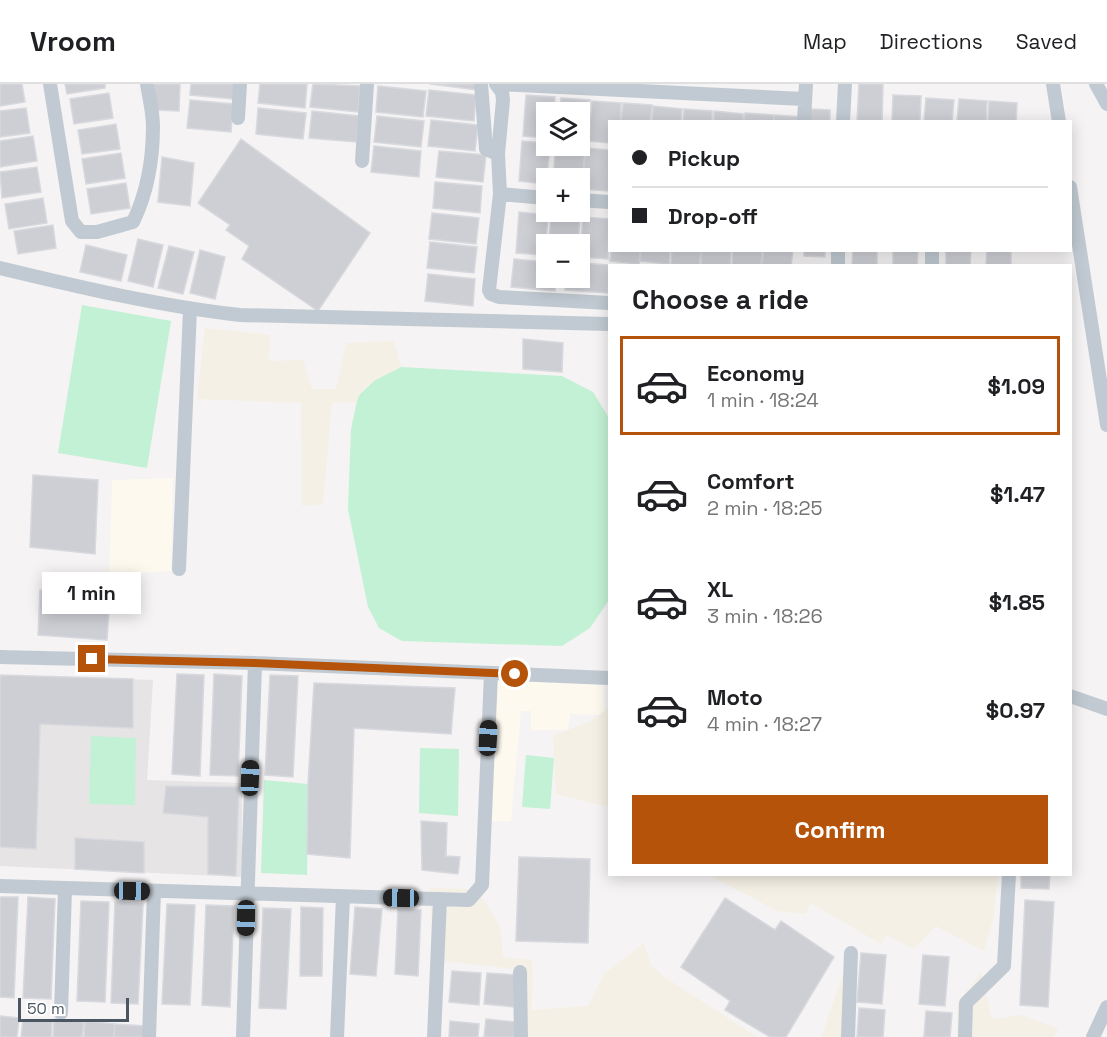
<!DOCTYPE html>
<meta charset="utf-8">
<style>
body{margin:0;font-family:"Space Grotesk",sans-serif;background:#f2f2f2;color:#202124;height:100vh;display:flex;flex-direction:column;font-size:22px;white-space:nowrap}
*{box-sizing:border-box;margin:0}
p{font-size:20px;color:#757577}
.icon{flex:none;width:33px;height:33px;fill:none;stroke:currentColor;stroke-width:2;stroke-linecap:round;stroke-linejoin:round}
.map{position:relative;flex:1;overflow:hidden}
.details{position:absolute;left:608px;top:180px;width:464px;height:612px;display:flex;flex-direction:column;background:#fff;border-radius:0px;box-shadow:0 3px 15px #0003}
.details>*{flex:none}
.banner{position:absolute;left:608px;top:36px;width:464px;height:132px;border-radius:0px;box-shadow:0 3px 15px #0003;display:grid;align-content:center;height:132px;padding:0 24px;background:#fff}
.tools{position:absolute;left:536px;top:18px;display:grid;gap:12px}
.tools a{display:grid;place-items:center;width:54px;height:54px;border-radius:0px;background:#fff;box-shadow:0 3px 15px #0003;font-size:30px}
.scale{position:absolute;left:18px;bottom:15px;width:111px;box-sizing:border-box;padding-left:6px;border:3px solid #4a5661;border-top:0;font-size:16px;line-height:21px;white-space:nowrap;color:#4a5661;-webkit-text-stroke:4px #fff;paint-order:stroke}
.end{position:absolute;width:27px;height:27px;margin:-14px;border:8px solid #b45309;background:#fff;box-shadow:0 0 0 3px #fff}
.from{border-radius:50%}
.bubble{position:absolute;height:42px;border-radius:0px;background:#fff;box-shadow:0 3px 15px #0003;font-size:20px;font-weight:800;line-height:42px;text-align:center}
.car{position:absolute;width:18px;height:36px;margin:-18px -9px;border-radius:8px;box-shadow:0 0 4px 2px #0007;background:linear-gradient(#222 24%,#8ab4d8 0 40%,#222 0 76%,#8ab4d8 0 86%,#222 0)}
.banner b{display:flex;align-items:center;gap:21px;height:57px;font-size:22px}
.banner b+b{border-top:2px solid #e0e0e0}
.banner i{width:15px;height:15px;background:#202124}
ul{padding:0;list-style:none}
li{display:flex;align-items:center;gap:18px;height:99px;margin:0 12px 9px;padding:0 12px;border:3px solid transparent;border-radius:0px}
li div{flex:1}
li b{display:block;font-size:22px}
li em{font-style:normal;font-weight:800}
li.on{border-color:#b45309}
li>.icon{width:54px;height:54px;stroke-width:1.5}
h2{padding:0 24px;font-size:27px;line-height:72px}
.action{display:flex;gap:12px;margin-top:auto;padding:12px 24px}
.action a{flex:1;height:69px;border-radius:0px;background:#b45309;color:#fff;font-size:24px;font-weight:800;line-height:69px;text-align:center}
header{display:flex;align-items:center;gap:36px;box-sizing:border-box;height:84px;padding:0 30px;background:#fff;border-bottom:2px solid #e0e0e0}
header strong{font-size:28px}
nav{display:flex;gap:33px;margin-inline-start:auto;font-size:21px}
.map>svg:first-child{display:block}
.commercial{fill:#fdf9ef}
.education{fill:#e6e4e5}
.green{fill:#c3f1d5}
.sand{fill:#f5f0e5}
.building{fill:#cdcfd5;stroke:#d7d9de;stroke-width:1.5}
.lines{fill:none;stroke-linecap:round;stroke-linejoin:round}
.street{stroke:#c1cad2;stroke-width:14}
.route{stroke:#b45309;stroke-width:8}
</style>
<header>
<strong>Vroom</strong>
<nav><a>Map</a><a>Directions</a><a>Saved</a></nav>
</header>
<div class="map">
<svg width="1107" height="953" viewBox="0 0 1107 953">
<rect width="100%" height="100%" fill="#f5f3f3"/>
<path class="commercial" d="M173,394L171,487L109,491L112,396Z
M497,595L604,600V631L570,630L568,646H531V627H521L511,737H492Z"/>
<path class="education" d="M0,591L153,596L147,696L242,699V793L0,782Z"/>
<path class="green" d="M82,221L171,237L147,384L58,369Z
M401,283L562,292L593,308L609,334V516L590,544L562,562L402,557L379,544L368,523L348,425L351,345L358,312L375,296Z
M91,652L136,654L135,721L89,720Z
M420,664L459,665L458,732L419,729Z
M526,671L554,674L550,725L522,723Z
M264,696L308,700L307,791L261,789Z"/>
<path class="sand" d="M205,244L270,251L269,277L303,276L312,305H336L346,259L394,257L401,283C386,291 360,300 357,318L332,319L323,420L302,422L301,319L197,315Z
M609,624V722L607,723L556,710L553,652L590,637Z
M694,791H998L994,832L984,867L936,842L914,865L886,851L881,860L811,819L805,830L777,827L711,792H698Z
M430,804L469,805L483,815L500,842L503,873L532,876L533,904L531,926L588,922L604,890L644,859L651,881L663,892L757,953H515L514,885L432,876Z
M844,888L841,953H821Z
M981,888L992,935L1022,931L1058,945L1054,953H957L958,920Z"/>
<path class="building" d="M0,0H22L25,18L0,22Z
M65,0H105V4L67,10Z
M154,0H180L179,27L153,26Z
M191,0H234L233,15L190,11Z
M260,0H307L305,24L258,19Z
M313,0L360,2L358,28L310,23Z
M430,0H478L477,6Z
M859,0H883L882,38H857Z
M378,2L426,7L423,33L376,28Z
M429,6L476,11L474,37L426,32Z
M109,9L113,34L74,40L70,15Z
M526,11L555,13L554,28H546V54L523,52Z
M893,11L921,12L920,38H892Z
M561,14L590,16L587,57L579,56V28H560Z
M926,14L954,16L952,38H924Z
M959,15L987,17L986,38H957Z
M190,16L233,20L231,48L187,44Z
M592,17L621,19L620,38H609V59L589,57Z
M989,17L1017,19L1016,38H988Z
M623,19L652,21L650,38H621Z
M653,22L682,25L681,38H652Z
M26,24L30,49L0,53V27Z
M258,24L306,29L303,55L256,50Z
M684,25L712,27V38H683Z
M809,25L830,26V38H808Z
M312,27L359,32L356,58L309,54Z
M714,27L743,30V38H714Z
M745,29L774,31L773,38H744Z
M774,31L803,33V38H774Z
M377,32L424,37L421,63L374,58Z
M431,36L478,41L475,67L428,62Z
M116,40L120,65L82,70L78,46Z
M33,52L37,77L0,83V57Z
M241,55L370,149L318,227L242,175L249,162L226,146L230,141L198,119Z
M522,57L546,59V62H550L546,100L519,97Z
M374,62L421,67L419,93L371,88Z
M556,62L585,64L582,104H579V94H553Z
M586,64L609,66V107L582,105Z
M439,67L486,71L483,98L436,93Z
M121,69L125,94L86,100L82,75Z
M162,73L194,79L190,122L158,118Z
M37,83L41,108L2,114L0,88Z
M435,98L482,102L480,129L433,124Z
M126,99L130,124L91,130L87,105Z
M43,114L47,139L9,145L5,120Z
M519,128L548,131L545,171L516,169Z
M432,129L479,134L476,160L429,155Z
M551,131L580,134L578,160H549Z
M583,133L609,135L608,175L580,173Z
M53,141L56,164L18,170L14,147Z
M138,155L163,161L153,203L128,197Z
M430,158L477,163L474,189L427,184Z
M86,161L127,171L121,197L80,188Z
M169,162L194,168L183,210L158,204Z
M200,166L225,173L215,215L190,209Z
M611,166H640L639,180L610,177Z
M641,166H670L669,180L640,177Z
M672,166H701L699,182L671,180Z
M702,166H731L730,182H701Z
M733,166H762L761,182H732Z
M764,166H793L791,182H762Z
M804,166H825V173L804,172Z
M853,166H877V182H852Z
M893,166H918L917,182H893Z
M946,166H971L970,182H946Z
M987,166L1011,168V182H986Z
M514,175L546,178V194H556L555,207L511,203Z
M579,179L610,181L608,209L565,206L566,194H579Z
M428,190L475,195L473,222L425,217Z
M523,255L563,259L562,288L523,285Z
M33,391L98,396L95,470L30,463Z
M40,506L110,512L107,556L38,551Z
M177,590L204,591L200,692L172,690Z
M214,590L242,592L238,692L210,691Z
M0,591L133,595V644L40,640L36,765L0,763Z
M270,591L298,592L293,693L265,691Z
M314,599L455,604L451,650L354,644L350,774L307,770L308,700Z
M166,702L239,703L236,792L208,790V733L163,729Z
M421,737L447,739L446,772L460,773L458,790L422,786Z
M75,754L144,758V789L75,785Z
M519,773L590,775L588,859L516,857Z
M1021,790H1050L1049,805L1021,804Z
M0,813H18L14,914L0,913Z
M28,813L55,815L51,915L23,914Z
M725,814L775,846L781,837L834,873L786,953H770L725,926L730,917L681,883Z
M1025,816L1054,818L1048,923L1020,921Z
M81,817L109,818L105,918L77,917Z
M115,818L143,820L138,920L111,919Z
M167,820L195,821L190,921L162,920Z
M206,821L234,822L230,923L202,921Z
M301,823L323,824L322,892H300Z
M355,823L382,825L376,892L350,890Z
M263,824L291,825L286,925L259,924Z
M398,825L421,826L418,892L395,890Z
M861,869L886,871L882,920L857,918Z
M923,871L949,873L945,922L919,920Z
M452,887L481,889L479,921L449,918Z
M487,889L516,891L514,923L484,920Z
M859,924L885,926L883,953H857Z
M926,927L952,929L950,953H924Z
M0,932L19,934L17,953H0Z
M54,935L84,938L82,953H53Z
M486,935L515,938L514,953H484Z
M23,936L52,938L51,953H21Z
M85,937L115,940L114,953H84Z
M450,937L479,940L478,953H449Z
M115,940L144,942L143,953H114Z"/>
<g class="lines">
<path class="street" d="M50,0L72,137L81,148H97L133,138C147,109 153,74 153,42C153,28 149,13 147,0
M481,0L486,65L498,70L500,110L489,206L491,210L499,213L609,219
M496,0L804,15
M496,0L502,8L503,16L498,70
M1053,0L1059,38
M1096,0L1107,20
M238,34L240,0
M804,38L806,0
M843,38L845,0
M362,77L367,0
M1070,103L1107,341
M500,110L546,114
M579,116L609,118
M838,182V166
M932,182V166
M0,184C79,203 159,222 240,231L609,240
M179,485L190,225
M0,573L255,579L609,594
M1070,612L1107,625
M0,802L469,816L482,801L491,589
M520,888L521,953
M61,929L65,805
M149,953L154,807
M243,953L255,579
M337,953L343,813
M434,953L440,815
M848,953L851,869
M965,953L966,919L1004,882L1009,790
M1093,953L1107,923"/>
</g>
<g class="lines">
<path class="route" d="M92,575L255,579L515,590"/>
</g>
</svg>
<div class="tools">
<a><svg class="icon" aria-label="layers" viewBox="0 0 24 24"><path d="M12 4l9 5-9 5-9-5zM3 14l9 5 9-5"/></svg></a>
<a>+</a>
<a>−</a>
</div>
<div class="scale">50 m</div>
<i class="end from" style="left:515px;top:590px"></i>
<i class="end" style="left:92px;top:575px"></i>
<div class="bubble" style="left:42px;top:488px;width:99px">1 min</div>
<i class="car" style="left:488px;top:654px;rotate:3deg"></i>
<i class="car" style="left:250px;top:694px;rotate:2deg"></i>
<i class="car" style="left:132px;top:807px;rotate:91deg"></i>
<i class="car" style="left:401px;top:814px;rotate:271deg"></i>
<i class="car" style="left:246px;top:834px;rotate:181deg"></i>
<div class="banner">
<b><i class="from"></i>Pickup</b>
<b><i></i>Drop-off</b>
</div>
<section class="details">
<h2>Choose a ride</h2>
<ul>
<li class="on"><svg class="icon" aria-label="car" viewBox="0 0 24 24"><path d="M5 17H2v-5l4-1 3-4h7l3 4 3 1v5h-3M9 17h6M6 11h13"/><circle cx="7" cy="17" r="2"/><circle cx="17" cy="17" r="2"/></svg><div><b>Economy</b><p>1 min · 18:24</p></div><em>$1.09</em></li>
<li><svg class="icon" aria-label="car" viewBox="0 0 24 24"><path d="M5 17H2v-5l4-1 3-4h7l3 4 3 1v5h-3M9 17h6M6 11h13"/><circle cx="7" cy="17" r="2"/><circle cx="17" cy="17" r="2"/></svg><div><b>Comfort</b><p>2 min · 18:25</p></div><em>$1.47</em></li>
<li><svg class="icon" aria-label="car" viewBox="0 0 24 24"><path d="M5 17H2v-5l4-1 3-4h7l3 4 3 1v5h-3M9 17h6M6 11h13"/><circle cx="7" cy="17" r="2"/><circle cx="17" cy="17" r="2"/></svg><div><b>XL</b><p>3 min · 18:26</p></div><em>$1.85</em></li>
<li><svg class="icon" aria-label="car" viewBox="0 0 24 24"><path d="M5 17H2v-5l4-1 3-4h7l3 4 3 1v5h-3M9 17h6M6 11h13"/><circle cx="7" cy="17" r="2"/><circle cx="17" cy="17" r="2"/></svg><div><b>Moto</b><p>4 min · 18:27</p></div><em>$0.97</em></li>
</ul>
<div class="action"><a>Confirm</a></div>
</section>
</div>
